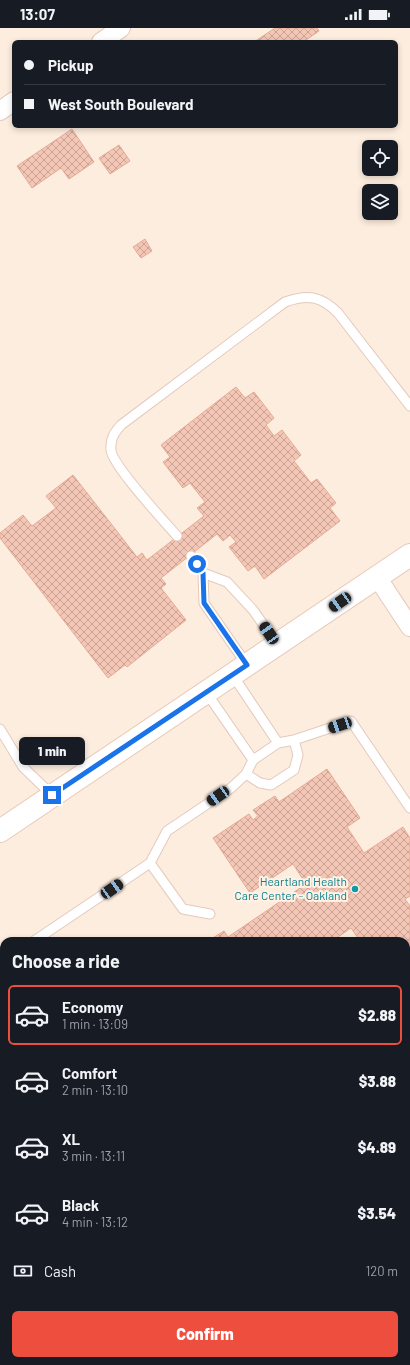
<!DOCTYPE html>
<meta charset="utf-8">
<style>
body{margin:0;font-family:Barlow,sans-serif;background:#242831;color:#f1f3f6;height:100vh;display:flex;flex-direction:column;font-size:15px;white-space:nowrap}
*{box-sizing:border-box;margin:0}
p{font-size:13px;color:#9ea1a6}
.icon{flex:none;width:22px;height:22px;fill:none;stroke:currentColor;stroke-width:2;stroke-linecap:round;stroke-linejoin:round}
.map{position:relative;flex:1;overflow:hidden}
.sheet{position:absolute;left:0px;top:909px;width:410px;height:428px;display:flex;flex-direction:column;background:#171b24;border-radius:12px 12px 0 0;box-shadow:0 2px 6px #0003}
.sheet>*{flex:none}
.top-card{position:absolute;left:12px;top:12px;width:386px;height:88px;border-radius:6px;box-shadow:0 2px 6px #0003;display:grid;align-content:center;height:88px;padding:0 12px;background:#171b24}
.controls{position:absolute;left:362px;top:112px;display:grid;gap:8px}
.controls a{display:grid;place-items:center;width:36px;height:36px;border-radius:6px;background:#171b24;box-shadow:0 2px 6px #0003;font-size:20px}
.end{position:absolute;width:18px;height:18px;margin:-9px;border:5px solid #1a73e8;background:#fff;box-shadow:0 0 0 2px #fff}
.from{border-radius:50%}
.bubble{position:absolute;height:28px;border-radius:6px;background:#171b24;box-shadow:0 2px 6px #0003;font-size:13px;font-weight:800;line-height:28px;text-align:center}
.car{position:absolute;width:12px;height:24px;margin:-12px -6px;border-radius:5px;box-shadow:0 0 3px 1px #0007;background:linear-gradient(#222 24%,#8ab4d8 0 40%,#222 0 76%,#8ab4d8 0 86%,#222 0)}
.top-card b{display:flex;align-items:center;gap:14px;height:38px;font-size:15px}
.top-card b+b{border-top:1px solid #363941}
.top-card i{width:10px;height:10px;background:#f1f3f6}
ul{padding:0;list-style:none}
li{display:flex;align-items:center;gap:12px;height:60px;margin:0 8px 6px;padding:0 4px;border:2px solid transparent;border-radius:6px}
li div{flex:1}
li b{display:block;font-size:15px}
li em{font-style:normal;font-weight:800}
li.active{border-color:#ed4e3d}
li>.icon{width:36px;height:36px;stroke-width:1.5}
h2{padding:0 12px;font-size:18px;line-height:48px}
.pay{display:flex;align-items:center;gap:10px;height:44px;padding:0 12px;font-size:15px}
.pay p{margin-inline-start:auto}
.cta{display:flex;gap:8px;margin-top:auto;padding:8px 12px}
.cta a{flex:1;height:46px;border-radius:6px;background:#ed4e3d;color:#fff;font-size:16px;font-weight:800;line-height:46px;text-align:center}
.status{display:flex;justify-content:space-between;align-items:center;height:28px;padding:0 20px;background:#171b24;direction:ltr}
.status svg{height:11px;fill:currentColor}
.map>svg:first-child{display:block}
.building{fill:url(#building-cross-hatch);stroke:#e7aa94}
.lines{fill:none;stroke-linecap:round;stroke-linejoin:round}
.lane-casing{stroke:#e3cabd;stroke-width:11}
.street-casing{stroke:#e3cabd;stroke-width:20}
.secondary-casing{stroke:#e8caba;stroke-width:24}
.lane{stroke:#fff;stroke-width:9}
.street{stroke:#fff;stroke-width:18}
.secondary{stroke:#fff;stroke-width:22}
.route{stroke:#1a73e8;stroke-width:5}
.culture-dot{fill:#0f9aa8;stroke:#fff2e5;stroke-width:1.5}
.labels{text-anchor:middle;stroke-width:4;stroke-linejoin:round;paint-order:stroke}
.culture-label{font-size:12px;fill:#0d838f;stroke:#fff2e5;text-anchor:end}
</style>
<div class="status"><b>13:07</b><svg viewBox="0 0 49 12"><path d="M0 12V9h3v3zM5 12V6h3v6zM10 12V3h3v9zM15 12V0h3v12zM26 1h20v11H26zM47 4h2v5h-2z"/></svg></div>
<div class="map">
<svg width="410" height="1337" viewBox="0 0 410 1337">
<defs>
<pattern id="building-cross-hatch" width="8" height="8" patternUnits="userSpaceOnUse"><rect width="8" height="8" fill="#f3c6b5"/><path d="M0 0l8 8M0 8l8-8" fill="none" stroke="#c9a395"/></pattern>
</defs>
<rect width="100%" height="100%" fill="#fdedde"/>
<path class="building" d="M275,0H317L319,3L303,14H254Z
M72,101L94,134L69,151L61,140L32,160L17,138Z
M119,117L130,133L110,146L99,130Z
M145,211L152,223L141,230L133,219Z
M236,359L245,370L254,364L274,390L266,397L274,408L282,402L301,427L294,433L311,455L317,451L336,475L330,480L340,493L264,551L255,538L248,543L229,519L236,514L230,507L223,513L217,506L161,550L166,556L161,560L186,592L127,639L125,637L108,650L0,510V505L23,487L32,498L56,480L46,468L73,447L137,529L142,525L147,532L204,488L197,480L205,474L190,455L183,460L163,434L170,429L161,417Z
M327,741L360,790L347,799L364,825L403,799L410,810V868L405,871L410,878V972L406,974V913H360L351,900L332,913H208L224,903L228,909L306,856L293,836L250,865L213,810L249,786L253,792L258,788L253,782L275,768L279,774Z
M410,1192V1219L406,1222V1194Z"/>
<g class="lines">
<g class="lane-casing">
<path id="lane" d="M177,508C164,493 112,437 111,422C110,411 114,405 121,397L285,274C308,266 321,268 338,285L410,378
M191,528L203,545L227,554L253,582L277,616
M203,545L204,575L247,637
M232,646L278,715
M206,664L253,732
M0,701L23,739L52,767
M246,746L260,755L271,757L294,742L298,727L294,712
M150,835L183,881L210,886
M34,913L150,835L167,803L231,760L246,746L253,732L278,715L294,712L351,693L410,780
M406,1001L410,999
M0,1156L4,1154
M32,1337L37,1333"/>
</g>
<g class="street-casing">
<path id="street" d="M101,14L121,0
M0,83L14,73
M377,549L410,599"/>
</g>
<g class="secondary-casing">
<path id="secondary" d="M0,803L410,527
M0,1085L4,1091
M161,1333L163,1337"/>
</g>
<use href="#lane" class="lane"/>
<use href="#street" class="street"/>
<use href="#secondary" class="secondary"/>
</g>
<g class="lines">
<path class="route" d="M52,767L247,637L204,575L203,545L197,536"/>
</g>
<circle class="culture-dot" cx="355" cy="861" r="4"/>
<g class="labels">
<g class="culture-label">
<text x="347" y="858">Heartland Health<tspan x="347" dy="14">Care Center - Oakland</tspan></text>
</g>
</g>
</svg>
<div class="controls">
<a><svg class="icon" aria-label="locate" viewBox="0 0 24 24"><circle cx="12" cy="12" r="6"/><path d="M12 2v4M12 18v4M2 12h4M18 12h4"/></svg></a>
<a><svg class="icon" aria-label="layers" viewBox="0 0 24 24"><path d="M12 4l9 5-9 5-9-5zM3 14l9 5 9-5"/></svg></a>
</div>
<i class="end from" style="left:197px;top:536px"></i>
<i class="end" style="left:52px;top:767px"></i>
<div class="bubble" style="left:19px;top:709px;width:66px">1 min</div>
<i class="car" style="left:340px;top:574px;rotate:236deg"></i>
<i class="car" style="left:269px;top:605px;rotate:326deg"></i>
<i class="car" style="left:340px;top:697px;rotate:252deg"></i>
<i class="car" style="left:218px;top:768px;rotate:236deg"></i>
<i class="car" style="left:112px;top:861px;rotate:56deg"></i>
<div class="top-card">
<b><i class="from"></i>Pickup</b>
<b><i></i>West South Boulevard</b>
</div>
<section class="sheet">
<h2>Choose a ride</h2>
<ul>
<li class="active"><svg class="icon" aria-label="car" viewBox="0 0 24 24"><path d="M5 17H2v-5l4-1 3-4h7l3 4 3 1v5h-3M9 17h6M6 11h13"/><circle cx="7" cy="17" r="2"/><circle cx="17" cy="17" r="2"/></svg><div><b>Economy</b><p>1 min · 13:09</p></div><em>$2.88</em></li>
<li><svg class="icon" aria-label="car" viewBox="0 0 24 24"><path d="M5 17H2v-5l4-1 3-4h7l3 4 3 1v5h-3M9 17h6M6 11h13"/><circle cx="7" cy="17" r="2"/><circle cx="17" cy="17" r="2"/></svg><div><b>Comfort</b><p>2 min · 13:10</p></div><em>$3.88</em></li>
<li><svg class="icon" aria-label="car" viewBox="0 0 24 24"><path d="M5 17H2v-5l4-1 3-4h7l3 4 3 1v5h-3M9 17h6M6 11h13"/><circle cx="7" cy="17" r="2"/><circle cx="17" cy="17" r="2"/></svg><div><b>XL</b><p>3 min · 13:11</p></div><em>$4.89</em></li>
<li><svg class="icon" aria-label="car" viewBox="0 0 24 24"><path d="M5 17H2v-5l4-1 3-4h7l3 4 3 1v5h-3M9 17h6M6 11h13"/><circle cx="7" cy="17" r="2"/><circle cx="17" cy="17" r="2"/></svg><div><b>Black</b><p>4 min · 13:12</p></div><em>$3.54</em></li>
</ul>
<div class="pay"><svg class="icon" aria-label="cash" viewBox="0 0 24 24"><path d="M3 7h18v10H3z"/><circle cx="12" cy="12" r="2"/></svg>Cash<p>120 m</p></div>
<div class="cta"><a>Confirm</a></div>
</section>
</div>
